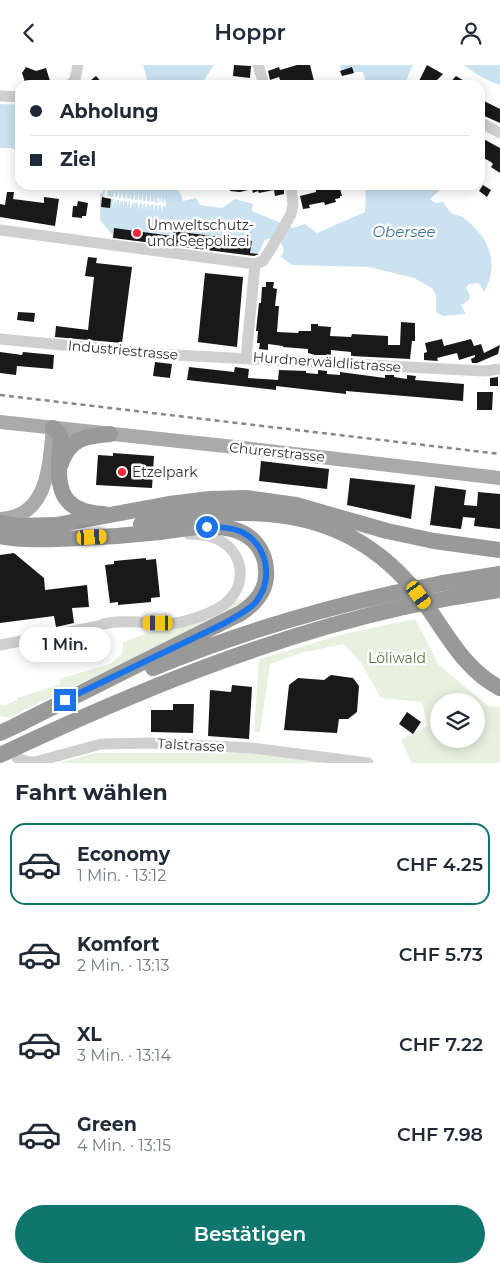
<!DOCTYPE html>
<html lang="de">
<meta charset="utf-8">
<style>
body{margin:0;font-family:Montserrat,sans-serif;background:#f6f6f7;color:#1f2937;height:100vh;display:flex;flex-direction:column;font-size:19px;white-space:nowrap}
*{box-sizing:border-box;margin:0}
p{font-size:16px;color:#747a83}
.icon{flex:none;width:28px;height:28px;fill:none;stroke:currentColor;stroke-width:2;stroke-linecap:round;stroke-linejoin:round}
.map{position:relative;height:698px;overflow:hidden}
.sheet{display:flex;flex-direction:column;background:#fff;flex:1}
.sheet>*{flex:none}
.guide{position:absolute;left:15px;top:15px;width:470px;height:110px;border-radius:15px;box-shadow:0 2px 12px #0003;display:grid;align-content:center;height:110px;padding:0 15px;background:#fff}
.controls{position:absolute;left:430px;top:628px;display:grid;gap:10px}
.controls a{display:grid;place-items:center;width:55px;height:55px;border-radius:50%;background:#fff;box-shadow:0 2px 12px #0003;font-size:25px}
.end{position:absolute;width:22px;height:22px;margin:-11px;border:6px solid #1a73e8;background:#fff;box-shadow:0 0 0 2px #fff}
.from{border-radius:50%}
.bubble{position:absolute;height:35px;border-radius:18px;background:#fff;box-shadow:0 2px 12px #0003;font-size:16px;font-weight:600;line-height:35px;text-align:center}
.car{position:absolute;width:15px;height:30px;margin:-15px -8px;border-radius:6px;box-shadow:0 0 4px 1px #0007;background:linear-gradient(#f5c518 24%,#345 0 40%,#f5c518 0 76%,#345 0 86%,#f5c518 0)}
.guide b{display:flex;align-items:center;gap:18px;height:48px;font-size:19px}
.guide b+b{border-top:1px solid #e0e1e3}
.guide i{width:12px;height:12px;background:#1f2937}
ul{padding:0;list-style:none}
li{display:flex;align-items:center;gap:15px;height:82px;margin:0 10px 8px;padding:0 5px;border:2px solid transparent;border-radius:15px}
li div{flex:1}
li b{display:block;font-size:19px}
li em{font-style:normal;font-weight:600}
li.current{border-color:#0f766e}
li>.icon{width:45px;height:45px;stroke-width:1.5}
h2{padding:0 15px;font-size:22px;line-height:60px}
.cta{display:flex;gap:10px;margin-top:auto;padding:10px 15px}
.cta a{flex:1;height:58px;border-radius:30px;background:#0f766e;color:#fff;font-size:20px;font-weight:600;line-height:58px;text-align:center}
header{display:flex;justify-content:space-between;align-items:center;height:65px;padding:0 15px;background:#fff;font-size:22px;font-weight:600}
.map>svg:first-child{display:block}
.green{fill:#e8f0e0;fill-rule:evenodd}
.water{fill:#cbe2f0}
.pier{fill:#fff}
.building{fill:#191919}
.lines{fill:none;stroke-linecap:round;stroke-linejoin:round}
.minor{stroke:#cfcfcf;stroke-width:11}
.major{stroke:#aaa;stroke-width:14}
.highway{stroke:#999;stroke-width:16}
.rail{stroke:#878787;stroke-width:2.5;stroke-dasharray:5 4;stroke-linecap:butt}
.highway-bridge{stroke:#999;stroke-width:16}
.route{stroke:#1a73e8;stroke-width:6}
.poi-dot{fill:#f52936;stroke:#fff;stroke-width:2}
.labels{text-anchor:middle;stroke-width:5;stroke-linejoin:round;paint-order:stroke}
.poi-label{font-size:14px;fill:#323232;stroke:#fff;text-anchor:start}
.street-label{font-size:14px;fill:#323232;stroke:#fff}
.park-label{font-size:14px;fill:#55743a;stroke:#fff}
.water-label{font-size:15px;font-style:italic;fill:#37759e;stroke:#fff}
</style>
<header><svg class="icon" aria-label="back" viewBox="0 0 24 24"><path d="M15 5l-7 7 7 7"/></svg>Hoppr<svg class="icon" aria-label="person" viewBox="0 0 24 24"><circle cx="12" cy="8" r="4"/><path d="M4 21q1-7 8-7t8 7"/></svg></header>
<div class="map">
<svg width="500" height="698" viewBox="0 0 500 698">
<rect width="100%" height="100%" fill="#fff"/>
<path class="green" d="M235,534L248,536L154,584L24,645L10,653L0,651V639L4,641L17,635V633L61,619L59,614L110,599L122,589L123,577L163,563Z
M415,554L439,600L488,641L500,642V698H412L401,675L427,661L422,637L381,633L361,598L344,579L301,588L270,599L260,667H254L259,594L344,569ZM439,636H476V674H439Z
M94,688H249L327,698H58Z"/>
<path class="water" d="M143,0H214L201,20H144L147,14Z
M342,0H413L404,20H366L363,7H355L343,11L340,1Z
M464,0H500V20C485,15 476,9 464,0Z
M0,39L20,40V87L11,83H0Z
M104,120H182L179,125L183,136L196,133L200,140L222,143L235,134L253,139L252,146L293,163L305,159L317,168L365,147L366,120H437L441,124L430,134L435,138L443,137C446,141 449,147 453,149C457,151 461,150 464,153C490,173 500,199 484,227L479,218L469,219L466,223L470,230L469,235L461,240L466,249L443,251L436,247V230L432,223L414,213L369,202L292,200L281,192L284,185L281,178L270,173L265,175L258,189L250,188L252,176L173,166L172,171L114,164L113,171L100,155V129L103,127Z"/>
<path class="pier" d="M106,120H108L107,131L113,132L115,125V132H117L119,125V133H121L122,126L123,133L125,134L127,126V134L130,133V127L131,134L133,135L135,128V135H137L139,128V134L141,136L143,129V136H145L147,129V136L149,137L151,129V137L154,136L155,130V137L157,138L158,131L160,138L162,131V138L164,137L165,132L166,141H163L162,148L161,140H159L158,147L157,140H155L154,147L153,139L150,141V146L149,139H147L146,146L145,138L143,140L142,145V138H140L138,145V138L136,137L134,144L135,139L133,137L130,144V136H129L127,143V136L124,137L123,143V136L120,137V142L119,135H117L115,142L116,134L112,141L113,134L104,133Z"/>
<path class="building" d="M234,0L251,1L250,13L233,11Z
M297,0H310L314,16L301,20H282L279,12L270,15L268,6L279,2L280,5Z
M427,0L443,9L432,20H418L420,17L419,16Z
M26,2L36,6L46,3L50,16L37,20H26L22,8Z
M352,2L354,8L342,11L340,6Z
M96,11L104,20H85Z
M456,11L471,20H448Z
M480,34L500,44V58L480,49Z
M480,72L500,83V108L491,102L493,99L491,97L480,91Z
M231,120H284V129L275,131L274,125L259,128L258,126L253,128L252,124L240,127L230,126Z
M333,120H339L342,131H340V133L335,134L336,137L325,140L324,137L309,140L310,143L303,144L300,131L316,127V124Z
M483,120L491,125L487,132L479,126Z
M7,127H14L13,134L44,138V132L59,134L55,161L0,152V139L5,140Z
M102,132L111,134L110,143L101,142Z
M78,136L88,138L86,151H82V153L72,152L73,141H77Z
M114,163L172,171L173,166L252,176L250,188L259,189L254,191L113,173Z
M88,192L97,193L96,198L132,202L122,278L55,272L56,261L88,265L94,212L85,211Z
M205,208L243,212L237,282L198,277Z
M266,217H274L273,223L277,224L275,241H279L277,267L298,268L299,266H311V259H318V261L331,262L330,271L351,272L352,269L388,271V280H400L401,257L415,258V276H412L410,294L351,291V287L331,285V290H315L308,288V284L283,282V281L268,279V285L259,284L260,278H257L258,266H256L259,238H261L262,222H266Z
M18,247L35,248L34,257L17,255Z
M442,274L444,281L471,274L474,281L481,279L484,288L500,280L498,289L477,298H472L471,294L475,292V290L459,295L457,288L437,293L438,296L424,295V288L427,287L425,278Z
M0,287L22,290L23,287L54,290L53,304L17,301L16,310L0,308Z
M155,297L172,299L170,313L153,311Z
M189,302L234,307L235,302L249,304L248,313L264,314L278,315L279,305L306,306V308L318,309V305L327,306V309L340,310V307L385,313V310H394V312L407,314V310L416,311L415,315L464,319L463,336L346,326V329L276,321V325L187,315Z
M498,312V321H490V313Z
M477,327H493L492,345H477Z
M113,388L154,391L152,423L96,420L98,390L113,391Z
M261,396L329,404L327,424L259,416Z
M350,413L415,420L411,454L347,440Z
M435,421L466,425L464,440L477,441L478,427L500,429V464L474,461L475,453L463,452L461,464L430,460Z
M14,488L44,513L45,525L87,520L89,542L72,543L74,558L56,562L54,551L0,558V490Z
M146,493V495L156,494L160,532L151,533V537L118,540V537L110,538L105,500L114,499V496Z
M331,610L353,613L359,621L357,647L348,654H339L337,668L284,665L289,620L298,613L324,615Z
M232,620L252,622L249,674L208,671L210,625L231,627Z
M173,639H194L193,668L151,667V645H173Z
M407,647L421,657L413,669L399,659Z"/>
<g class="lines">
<path class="minor" d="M258,0L264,20
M70,20L75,14L78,0
M0,31L20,32
M480,57L500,68
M0,165L255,199L263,196L272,182L291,149L293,140L291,120
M0,274L156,289L484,306L500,304
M246,293L255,199
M0,580L94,562C99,561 104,558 109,558C125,555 146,558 162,559C180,560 217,548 229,535C249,514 241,484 215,473C206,470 197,469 189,469
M17,693L28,697H35L101,679L151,678L252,683L368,698"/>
<path class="major" d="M0,357L235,382L500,413
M0,454C49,452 49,399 53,363"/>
<path class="highway" d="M53,363L58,367L61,372C58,411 51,447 104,449
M61,399C69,373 86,371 110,369
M0,458L19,461L56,460L169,439L210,434L246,433L296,440L387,466L434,476L500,485
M141,459C251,439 350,437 423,536C446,567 464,605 500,623
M0,471C26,476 53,474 80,473C106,472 133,470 160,467C184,464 211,458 235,465C253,470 265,486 266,504C268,524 256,538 241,548L15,661
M443,518L500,509
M455,532L500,525
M153,603C231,571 312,546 394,528
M0,668L24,657
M0,690C130,629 264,573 404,542"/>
<path class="rail" d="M0,330L500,389"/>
<path class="highway-bridge" d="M394,528L443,518
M404,542L455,532"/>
</g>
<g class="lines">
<path class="route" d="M65,635L225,558C235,552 247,546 255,538C274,515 268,481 242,467C231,462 219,462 207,462"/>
</g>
<g class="poi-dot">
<circle cx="137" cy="168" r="5"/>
<circle cx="122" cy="407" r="5"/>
</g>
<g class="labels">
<g class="poi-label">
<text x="147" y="165">Umweltschutz-<tspan x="147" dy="16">und Seepolizei</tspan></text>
<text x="132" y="412">Etzelpark</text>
</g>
<g class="street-label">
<text transform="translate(123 285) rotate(5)" y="5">Industriestrasse</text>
<text transform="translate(327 297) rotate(4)" y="5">Hurdnerwäldlistrasse</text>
<text transform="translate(277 387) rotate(6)" y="5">Churerstrasse</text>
<text transform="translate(191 680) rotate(3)" y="5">Talstrasse</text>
</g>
<g class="park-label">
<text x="397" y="598">Löliwald</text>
</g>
<g class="water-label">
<text x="404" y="172">Obersee</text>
</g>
</g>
</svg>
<div class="controls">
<a><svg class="icon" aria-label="layers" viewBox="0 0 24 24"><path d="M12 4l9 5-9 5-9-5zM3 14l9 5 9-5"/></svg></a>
</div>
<i class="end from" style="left:207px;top:462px"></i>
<i class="end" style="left:65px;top:635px"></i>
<div class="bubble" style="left:19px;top:562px;width:92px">1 Min.</div>
<i class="car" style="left:92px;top:472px;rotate:87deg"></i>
<i class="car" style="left:419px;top:530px;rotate:144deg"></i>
<i class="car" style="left:158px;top:558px;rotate:270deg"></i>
<div class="guide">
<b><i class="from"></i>Abholung</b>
<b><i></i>Ziel</b>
</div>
</div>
<section class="sheet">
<h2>Fahrt wählen</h2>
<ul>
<li class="current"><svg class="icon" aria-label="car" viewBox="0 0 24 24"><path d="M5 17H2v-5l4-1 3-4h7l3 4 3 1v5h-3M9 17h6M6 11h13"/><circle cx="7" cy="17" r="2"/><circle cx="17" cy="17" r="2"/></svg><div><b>Economy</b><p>1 Min. · 13:12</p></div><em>CHF 4.25</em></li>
<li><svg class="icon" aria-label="car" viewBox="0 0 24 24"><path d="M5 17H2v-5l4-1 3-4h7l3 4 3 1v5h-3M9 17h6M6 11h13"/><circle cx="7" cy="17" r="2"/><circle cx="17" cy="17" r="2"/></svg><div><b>Komfort</b><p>2 Min. · 13:13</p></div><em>CHF 5.73</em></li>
<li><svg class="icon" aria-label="car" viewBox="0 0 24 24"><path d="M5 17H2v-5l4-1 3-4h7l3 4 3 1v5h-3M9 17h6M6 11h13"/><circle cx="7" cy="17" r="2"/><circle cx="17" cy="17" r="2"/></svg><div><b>XL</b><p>3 Min. · 13:14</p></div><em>CHF 7.22</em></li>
<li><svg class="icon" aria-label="car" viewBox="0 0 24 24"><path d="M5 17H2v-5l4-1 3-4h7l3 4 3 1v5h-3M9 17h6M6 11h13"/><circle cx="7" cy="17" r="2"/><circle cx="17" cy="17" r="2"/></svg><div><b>Green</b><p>4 Min. · 13:15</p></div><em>CHF 7.98</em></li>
</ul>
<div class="cta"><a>Bestätigen</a></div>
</section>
